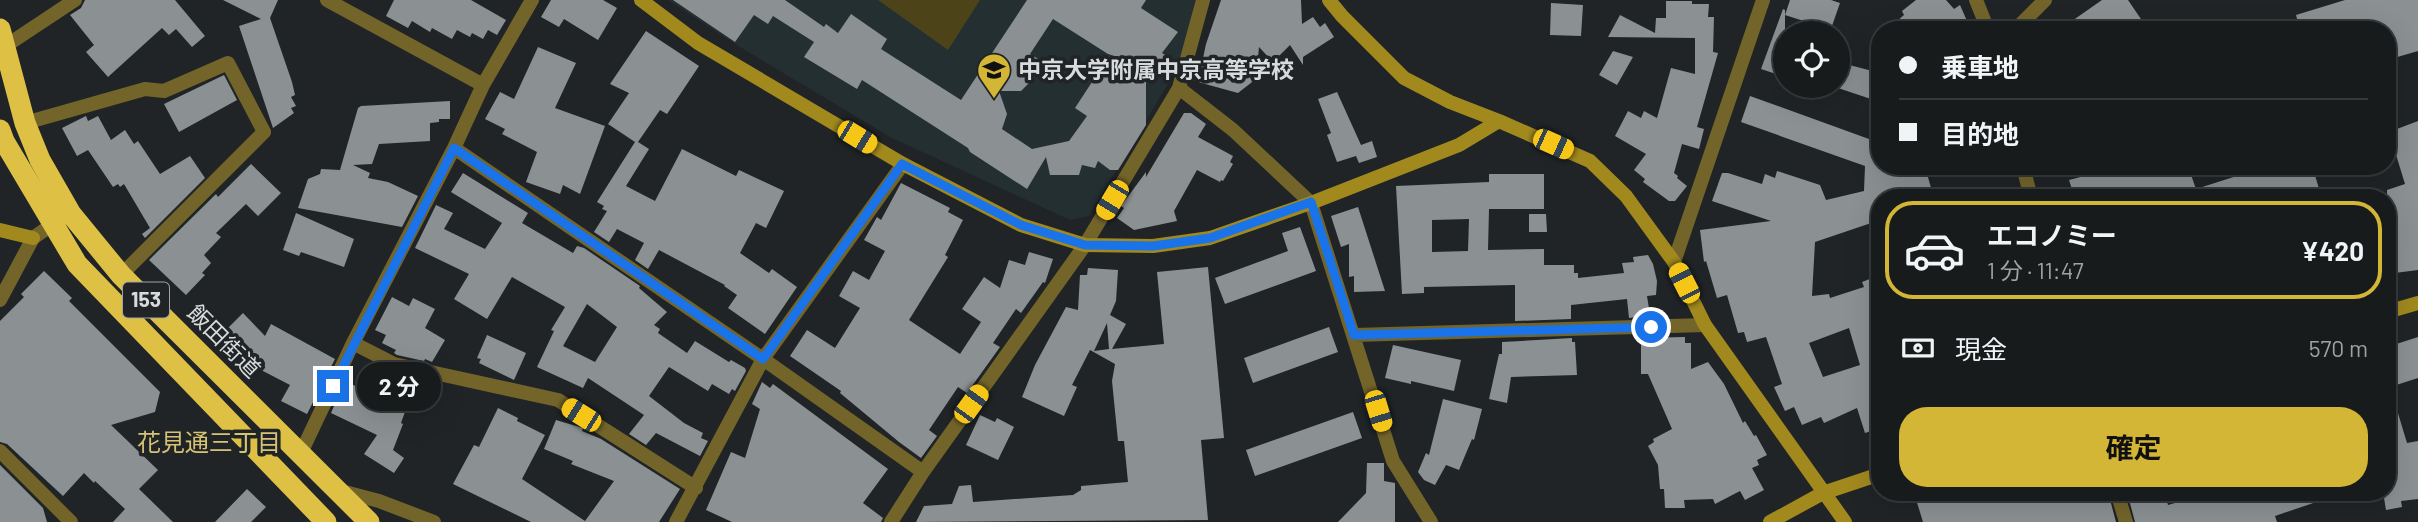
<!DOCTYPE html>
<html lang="ja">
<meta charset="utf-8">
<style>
body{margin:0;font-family:Barlow,"Noto Sans JP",sans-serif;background:#252829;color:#f1f3f6;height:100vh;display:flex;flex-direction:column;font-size:26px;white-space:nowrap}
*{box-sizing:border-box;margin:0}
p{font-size:23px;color:#9fa1a3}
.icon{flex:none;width:38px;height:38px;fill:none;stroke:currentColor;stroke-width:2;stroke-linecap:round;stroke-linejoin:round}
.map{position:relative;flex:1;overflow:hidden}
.details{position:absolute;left:1871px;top:189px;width:525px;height:312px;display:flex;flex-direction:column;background:#181b1c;border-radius:28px;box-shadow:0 7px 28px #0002,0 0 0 2px #36393b}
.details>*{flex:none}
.hud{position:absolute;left:1871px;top:21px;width:525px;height:154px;border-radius:28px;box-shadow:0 7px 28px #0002,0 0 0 2px #36393b;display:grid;align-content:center;height:154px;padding:0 28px;background:#181b1c}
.controls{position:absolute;left:1773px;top:21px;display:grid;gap:14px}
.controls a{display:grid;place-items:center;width:77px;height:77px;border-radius:50%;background:#181b1c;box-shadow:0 7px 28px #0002,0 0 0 2px #36393b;font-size:35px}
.end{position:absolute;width:32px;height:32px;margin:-16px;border:9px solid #1a73e8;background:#fff;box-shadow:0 0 0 4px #fff}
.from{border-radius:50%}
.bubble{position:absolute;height:49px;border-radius:24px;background:#181b1c;box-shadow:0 7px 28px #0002,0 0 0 2px #36393b;font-size:23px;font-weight:700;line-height:49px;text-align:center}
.car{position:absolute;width:21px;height:42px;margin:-21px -10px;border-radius:9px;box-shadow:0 0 5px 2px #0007;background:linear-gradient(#f5c518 24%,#345 0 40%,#f5c518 0 76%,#345 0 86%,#f5c518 0)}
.hud b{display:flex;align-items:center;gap:24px;height:66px;font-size:26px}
.hud b+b{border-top:2px solid #36393b}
.hud i{width:18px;height:18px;background:#f1f3f6}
ul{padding:12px 0 0;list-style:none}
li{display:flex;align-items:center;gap:21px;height:98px;margin:0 14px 10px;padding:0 14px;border:4px solid transparent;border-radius:28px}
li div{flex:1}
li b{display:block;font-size:26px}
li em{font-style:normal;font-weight:700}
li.selected{border-color:#d3b635}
li>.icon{width:63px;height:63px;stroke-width:1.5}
.pay{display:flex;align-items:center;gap:18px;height:77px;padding:0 28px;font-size:26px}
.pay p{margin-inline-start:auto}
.cta{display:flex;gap:14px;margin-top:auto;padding:14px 28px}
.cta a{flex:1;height:80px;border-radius:28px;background:#d3b635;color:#111;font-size:28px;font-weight:700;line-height:80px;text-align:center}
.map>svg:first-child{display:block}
.built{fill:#242f32}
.green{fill:#4d4318}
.building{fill:#8b9193;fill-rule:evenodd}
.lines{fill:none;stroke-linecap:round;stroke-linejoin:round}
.street{stroke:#73652a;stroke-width:14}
.secondary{stroke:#a1891e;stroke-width:14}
.highway{stroke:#dec044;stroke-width:21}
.route{stroke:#1a73e8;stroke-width:9}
.labels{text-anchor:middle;stroke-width:7;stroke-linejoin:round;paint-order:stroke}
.shield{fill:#202426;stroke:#a1a4a5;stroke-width:2}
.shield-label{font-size:21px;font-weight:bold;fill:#d8dbdc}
.poi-label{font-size:23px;font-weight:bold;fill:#d8dbdc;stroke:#202426;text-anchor:start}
.street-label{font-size:23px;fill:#d8dbdc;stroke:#202426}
.neighbourhood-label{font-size:24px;fill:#d6c275;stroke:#202426}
</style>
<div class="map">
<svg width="2418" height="522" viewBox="0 0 2418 522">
<rect width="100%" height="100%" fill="#202426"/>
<path class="built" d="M668,0H1195L1181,62L1089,216L1070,220L892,138L740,47Z"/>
<path class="green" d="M878,0H980L948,50Z"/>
<path class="building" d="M85,0H175L205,36L192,47L176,29L169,35L162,28L108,77L86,52L94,45L70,15L81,8Z
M223,0H278L270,18L292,82L295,95L291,97L296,106L291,108L294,113L273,128L239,26L261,19Z
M394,0H471L506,20L497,35L488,30L483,39L472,33L470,37L457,30L452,39L432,28L430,32L412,21L408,28L386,16Z
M551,0H603L617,8L598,40L564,19L559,27L541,17Z
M673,0H785L824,27L826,24L838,33L851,14L887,39L881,49L961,100L1027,0H1146L1141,8L1178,32L1162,53L1176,62L1173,74L1108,54L1053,19L1030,54L1040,60L1035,77L1021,91H999L1007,114L1002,129L1032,149L1069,141L1087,116L1075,108L1109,56L1146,82V125L1118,170H1110L1098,161L1095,168L1082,165L1079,175H1050L1046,157L1027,189L970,152L968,148L862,80L857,89L804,57L814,42L773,16L768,24L754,15L735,42Z
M1221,0H1301L1302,24L1313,17L1320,27L1325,23L1334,37L1303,57V65L1290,45L1273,62L1259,47L1256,79L1238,93L1198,82V78L1197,81L1191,80L1193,74L1199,77L1206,44Z
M1790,0H1831L1840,3L1832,26L1814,20L1813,24L1785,15Z
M1916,0H1946L1954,9L1960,5L1971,30H1904L1897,21L1904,15L1902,11Z
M2102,0H2128L2143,22L2132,30H2059Z
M2345,0H2418V51L2387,60V30H2300L2296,15Z
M1666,1H1692V4H1709L1708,17H1714L1713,52L1718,53L1697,127L1704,129L1699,149L1682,144L1674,173L1678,176L1677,178L1687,186L1675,201H1669L1643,182L1645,179L1634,170L1646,154L1615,136L1628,111L1641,118L1644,111L1657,118L1671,68L1695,74V38L1608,37L1620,15L1655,33L1656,18H1666Z
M1551,3L1583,5L1581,36L1550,35Z
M1783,9L1785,10V77L1761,69Z
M646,31L699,66L667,114L660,110L638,142L649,149L626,186L655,201L682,149L736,176L739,170L784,191L766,228L756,223L740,253L769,273L772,269L797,287L765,334L728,308L737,295L724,286L725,285L659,250L648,269L635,260L644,243L617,229L609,242L594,232L607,211L602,209L604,206L597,202L635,142L608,124L629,93L610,84Z
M538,47L576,63L555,108L605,126L580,194L563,185L560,194L526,182L537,152L502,134L505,129L485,119L500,92L514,99Z
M1613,51L1633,57L1617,85L1599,75Z
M1838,62L1880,73V102L1838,88Z
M224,75L237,100L179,132L164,104Z
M1337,92L1361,145L1372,141L1377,157L1359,163L1356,156L1337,162L1327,135L1331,133L1318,99Z
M1750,96L1880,143V166H1890L1893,176L1925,167L1934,198H1880V220L1815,242L1812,296L1829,294L1830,298L1864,287L1862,282L1880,275V428L1865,433L1857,408L1824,423L1821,417L1802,425L1794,407L1785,411L1774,387L1782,384L1766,337L1747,342L1744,332L1738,333L1727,295L1717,298L1706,261L1704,262L1700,230L1771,221L1712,201L1722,173H1728L1762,184L1765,174L1775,178L1777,171L1820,185L1826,200L1864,191L1865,166L1741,122ZM1849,328L1860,365L1823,377L1809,343Z
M450,101V119H439V122L430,123V141L379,144L372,164L353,165L370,173L368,178L388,182L418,196L402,227L298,208L308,179L320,174L321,169L340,170L358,108L361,106Z
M1184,113H1191L1206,124L1198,137L1233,156L1230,162L1233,164L1223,181L1221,180L1220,182L1197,170L1174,211L1177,221L1134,230L1117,218L1124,208L1121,206L1146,172V177Z
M86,116L88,121L98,116L111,140L125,130L134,144L138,141L160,174L190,156L205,178L145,238L142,234L150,228L124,184L120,187L118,184L113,187L88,150L77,156L62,128Z
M2418,121V270L2387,274V190L2405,184L2389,132Z
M251,164L281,193L258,216L246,204L216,233L221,237L204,255L211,263L202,273L205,275L186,295L149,260L216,194L218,197Z
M2170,166L2189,169L2196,189L2268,166H2312L2322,198H2075L2069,180L2119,167Z
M463,173L528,213L522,223L573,253L577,246L584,248L640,286L639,288L667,312L654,325L660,329L658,333L687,353L695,341L729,362L731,360L745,368L746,371L735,391L732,389L729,394L712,384L708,391L669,367L649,396L684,423L703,433L701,438L708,441L700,456L656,433L646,445L629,434L644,415L588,378L583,388L537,367L554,331L551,330L565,307L512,277L487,319L454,299L469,274L415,248L436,205L453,213L444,229L485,249L502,223L451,192ZM587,304L617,327L595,362L563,346Z
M1489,174H1544V209H1489L1488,250L1544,249V265H1574V273H1578V278L1624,273L1622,263L1634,262L1633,257L1648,255L1653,264L1657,281L1656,295L1647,296L1650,315L1629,318L1627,299L1571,305V319L1515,321V285L1424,287V293L1402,294L1396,186L1489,182ZM1469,219L1468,251L1432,252V220Z
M901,183L950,208L948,212L963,220L945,255L948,257L909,320L960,354L981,322L962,309L984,277L1000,288L1009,260L1025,265L1029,252L1053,259L1045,283L1043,282L1021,313L1016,309L993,343L1000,347L967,393L958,387L929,430L937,436L921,458L899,442L840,393L841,391L790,356L807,330L835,348L860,308L839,296L853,271L869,280L885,251L864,240L877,217L881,220Z
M1358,207L1385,291L1354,292V276L1349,277V244L1341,247L1331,216Z
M296,213L354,239L344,267L301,252L299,256L283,250Z
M1529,214H1546L1547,232H1529Z
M1300,227L1316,271L1225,304L1215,278L1288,251L1282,233Z
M1208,267L1224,438L1201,440L1208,520L916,522L924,506L952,504L959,486L971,485L973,502L1073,495L1081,490V486L1128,482L1124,441H1118L1112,381L1115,364L1090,350L1072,385L1077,387L1064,416L1022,397L1035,365L1066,307L1078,310L1080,275H1087L1088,268L1118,270L1116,301L1110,315L1126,324L1112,349L1164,344L1157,272ZM1107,323L1109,349L1094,351Z
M44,271L72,298L69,301L160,392L155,412L111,425L158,470L139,489L173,522H113L125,509L95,481L94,483L84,473L63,496L7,444L0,442V321L24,297L21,294Z
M392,297L409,306L413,298L435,309L425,328L445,340L432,362L425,359L424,361L397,355L394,353L396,350L382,343L386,335L375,330Z
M243,313L265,336L271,324L335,359L307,414L281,401L290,385L263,371L223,333Z
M1329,327L1338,352L1253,383L1244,358Z
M487,335L526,353L514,380L479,363L481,359L477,358Z
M1685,337V343H1691V369L1708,362L1724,384L1743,423L1745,421L1754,436L1756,435L1767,455L1757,460L1759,465L1752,468L1764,490L1745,500L1740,491L1715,504L1713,499L1684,500L1685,508H1665L1664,489H1660L1658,465L1648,446L1654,442L1653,439L1672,429L1648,374H1641V338Z
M2418,337V378L2387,388V347Z
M1572,338V342H1575L1577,375L1511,377L1507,403L1489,399L1499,354H1502V342Z
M1393,345L1461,360L1454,391L1411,381V384L1385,378Z
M386,371L415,379L401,408L406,409L401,423L403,424L393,450L404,458L394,473L364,454L377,435L331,413L345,381L374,395Z
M762,382L770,388L773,384L888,469L863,503L883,518L881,522H732L706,510L731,452L745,458L760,409L752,404Z
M2387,390H2391L2407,443L2418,441V499L2401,501L2402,507L2386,510L2383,492H2387Z
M1443,399L1482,409L1474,440L1472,439L1459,470L1446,465L1435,485L1424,480L1418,472L1426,453L1429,455Z
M498,408L518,418L517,421L545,435L522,479L585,521L614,481L571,464L573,461L544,449L556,420L583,428L582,431L601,439L680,489L659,522H531L453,484L474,445L479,447Z
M1353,412L1362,438L1255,476L1246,450Z
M980,415L995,422L997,418L1014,427L998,460L966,445Z
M1367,463H1384V481L1395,483V522H1338L1366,493Z
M0,465L43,508L47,522H0Z
M247,489L266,507L251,522H215Z
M1927,492H2108L2116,522H1923L1915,496Z
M2127,492H2164L2168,505L2213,492H2334V496L2275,516L2277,522H2135Z"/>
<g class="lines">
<path class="street" d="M327,0L483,85
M1976,0L1988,30
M2015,30L2045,0
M4,47L75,0
M1179,88L1233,130L1311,203L1393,461L1431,522
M25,123L145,89L164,91L228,63L264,132L121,275
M454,148L763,359L923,472
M2023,166L2031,198
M1674,262L1763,0
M0,300L33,238L60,219
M1354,335L1705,325
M353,343L394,364L558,400L696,488
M0,451L71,522
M300,455L353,343L454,148L483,85L532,0
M341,491L379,501L434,522
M2117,492L2126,522
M676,522L763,359L903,164
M891,522L923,472L1085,245L1179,88L1203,0"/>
<path class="secondary" d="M641,0L698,43L903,164L1021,225L1085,245L1153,246L1210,238L1311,203L1459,145L1499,121
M1329,0L1342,16L1404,78L1450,102L1499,121L1590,161L1626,196L1674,262L1705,325L1845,522
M0,230L33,238
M2387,312L2418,303
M1770,522L1823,493L1880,474"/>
<path class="highway" d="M0,29L25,123L40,160L71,214L121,275L369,522
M0,130L4,141L77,264L326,522"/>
</g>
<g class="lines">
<path class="route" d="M333,386L454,148L763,359L902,164L1021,225L1085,245L1153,246L1210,238L1311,202L1354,335L1651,327"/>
</g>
<defs>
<g id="school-pin" transform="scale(1.75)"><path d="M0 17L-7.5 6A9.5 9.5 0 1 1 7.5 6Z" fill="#d3b635" stroke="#202426"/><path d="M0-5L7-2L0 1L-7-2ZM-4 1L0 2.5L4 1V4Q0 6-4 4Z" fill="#111"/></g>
</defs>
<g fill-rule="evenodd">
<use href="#school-pin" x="994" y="70"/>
</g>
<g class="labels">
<rect class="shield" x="123" y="282.5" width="46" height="35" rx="5"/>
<g class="shield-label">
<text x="146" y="307">153</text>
</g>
<g class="poi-label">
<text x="1018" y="78">中京大学附属中京高等学校</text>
</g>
<g class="street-label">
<text transform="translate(224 341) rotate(45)" y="8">飯田街道</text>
</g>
<g class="neighbourhood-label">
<text x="209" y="451">花見通三丁目</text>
</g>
</g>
</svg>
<div class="controls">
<a><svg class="icon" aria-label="locate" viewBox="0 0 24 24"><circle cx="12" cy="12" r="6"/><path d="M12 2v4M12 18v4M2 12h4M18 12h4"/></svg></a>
</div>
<i class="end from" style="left:1651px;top:327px"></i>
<i class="end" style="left:333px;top:386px"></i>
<div class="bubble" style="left:357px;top:362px;width:84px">2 分</div>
<i class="car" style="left:857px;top:137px;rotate:121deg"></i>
<i class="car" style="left:1553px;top:144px;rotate:114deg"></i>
<i class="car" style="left:1112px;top:200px;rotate:211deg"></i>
<i class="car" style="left:1684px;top:283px;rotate:333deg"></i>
<i class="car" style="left:971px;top:404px;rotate:36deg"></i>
<i class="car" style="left:1378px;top:411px;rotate:163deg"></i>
<i class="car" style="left:581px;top:415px;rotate:302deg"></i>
<div class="hud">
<b><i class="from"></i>乗車地</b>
<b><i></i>目的地</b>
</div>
<section class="details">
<ul>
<li class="selected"><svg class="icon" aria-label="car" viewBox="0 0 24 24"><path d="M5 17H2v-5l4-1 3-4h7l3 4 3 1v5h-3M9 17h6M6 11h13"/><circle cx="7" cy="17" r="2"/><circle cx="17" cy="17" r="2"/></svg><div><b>エコノミー</b><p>1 分 · 11:47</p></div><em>¥420</em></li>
</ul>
<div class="pay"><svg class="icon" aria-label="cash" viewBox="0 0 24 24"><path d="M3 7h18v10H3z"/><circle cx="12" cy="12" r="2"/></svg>現金<p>570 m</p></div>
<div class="cta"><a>確定</a></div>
</section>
</div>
